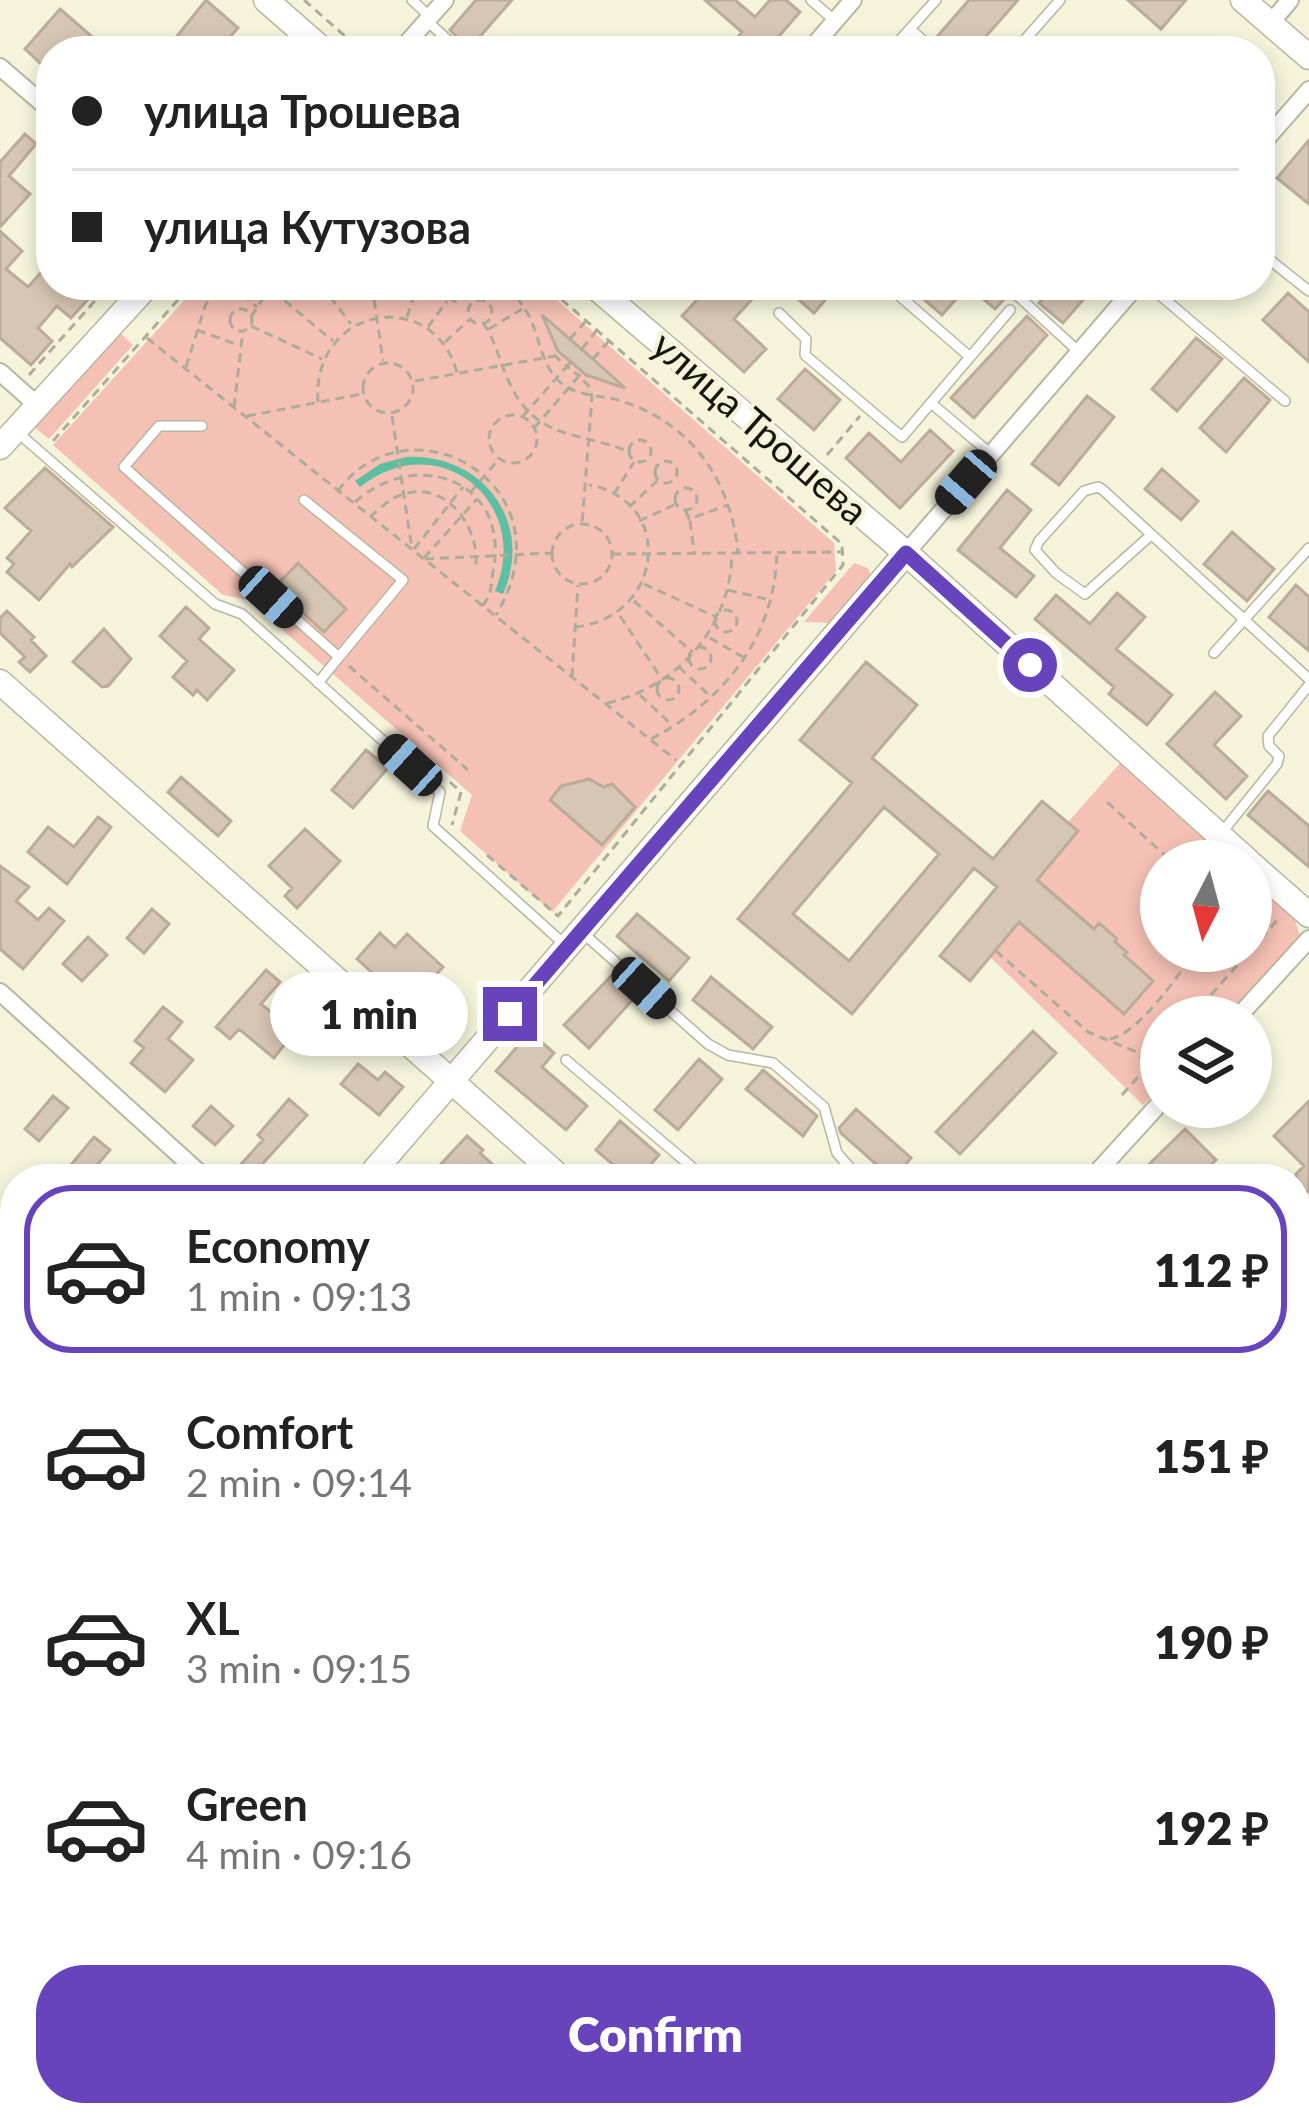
<!DOCTYPE html>
<meta charset="utf-8">
<style>
body{margin:0;font-family:Lato,sans-serif;background:#f2f2f2;color:#222;height:100vh;display:flex;flex-direction:column;font-size:45px;white-space:nowrap}
*{box-sizing:border-box;margin:0}
p{font-size:39px;color:#767676}
.icon{flex:none;width:66px;height:66px;fill:none;stroke:currentColor;stroke-width:2;stroke-linecap:round;stroke-linejoin:round}
.map{position:relative;flex:1;overflow:hidden}
.details{position:absolute;left:0px;top:1164px;width:1311px;height:963px;display:flex;flex-direction:column;background:#fff;border-radius:48px 48px 0 0;box-shadow:0 6px 18px #0003}
.details>*{flex:none}
.guide{position:absolute;left:36px;top:36px;width:1239px;height:264px;border-radius:48px;box-shadow:0 6px 18px #0003;display:grid;align-content:center;height:264px;padding:0 36px;background:#fff}
.needle{width:78px;rotate:186deg}
.controls{position:absolute;left:1140px;top:840px;display:grid;gap:24px}
.controls a{display:grid;place-items:center;width:132px;height:132px;border-radius:50%;background:#fff;box-shadow:0 6px 18px #0003;font-size:60px}
.end{position:absolute;width:54px;height:54px;margin:-27px;border:15px solid #6844bc;background:#fff;box-shadow:0 0 0 6px #fff}
.from{border-radius:50%}
.bubble{position:absolute;height:84px;border-radius:42px;background:#fff;box-shadow:0 6px 18px #0003;font-size:39px;font-weight:800;line-height:84px;text-align:center}
.car{position:absolute;width:36px;height:72px;margin:-36px -18px;border-radius:15px;box-shadow:0 0 9px 3px #0007;background:linear-gradient(#222 24%,#8ab4d8 0 40%,#222 0 76%,#8ab4d8 0 86%,#222 0)}
.guide b{display:flex;align-items:center;gap:42px;height:114px;font-size:45px}
.guide b+b{border-top:3px solid #e0e0e0}
.guide i{width:30px;height:30px;background:#222}
ul{padding:21px 0 0;list-style:none}
li{display:flex;align-items:center;gap:36px;height:168px;margin:0 24px 18px;padding:0 12px;border:6px solid transparent;border-radius:48px}
li div{flex:1}
li b{display:block;font-size:45px}
li em{font-style:normal;font-weight:800}
li.selected{border-color:#6844bc}
li>.icon{width:108px;height:108px;stroke-width:1.5}
.cta{display:flex;gap:24px;margin-top:auto;padding:24px 36px}
.cta a{flex:1;height:138px;border-radius:48px;background:#6844bc;color:#fff;font-size:48px;font-weight:800;line-height:138px;text-align:center}
.map>svg:first-child{display:block}
.green{fill:#f5c1b4}
.water{fill:#5ebea2}
.building{fill:#d7c6b3;stroke:#bbab99;stroke-width:3;fill-rule:evenodd}
.lines{fill:none;stroke-linecap:round;stroke-linejoin:round}
.lane-casing{stroke:#b8b69f;stroke-width:12}
.street-casing{stroke:#b8b69f;stroke-width:20}
.secondary-casing{stroke:#b8b69f;stroke-width:27}
.path{stroke:#adac99;stroke-width:3;stroke-dasharray:9 6;stroke-linecap:butt}
.lane{stroke:#fff;stroke-width:9}
.street{stroke:#fff;stroke-width:16}
.secondary{stroke:#fff;stroke-width:24}
.route{stroke:#6844bc;stroke-width:15}
.labels{text-anchor:middle;stroke-width:9;stroke-linejoin:round;paint-order:stroke}
.street-label{font-size:39px;fill:#17160e;stroke:#f5f4db}
</style>
<div class="map">
<svg width="1309" height="2125" viewBox="0 0 1309 2125">
<rect width="100%" height="100%" fill="#f5f4db"/>
<path class="green" d="M198,285H540L834,543L836,571L552,912L460,831L472,795L248,600L223,595L53,445Z
M118,331L133,345L49,439L35,428Z
M854,563L868,568L872,580L831,623L804,622Z
M1122,761L1235,861H1161V951H1251V875L1293,914L1300,936L1227,1017H1161V1087L1143,1105L990,957L985,916Z"/>
<path class="water" d="M406,457C482,453 535,522 503,594L495,591C533,501 437,425 360,487L355,481L380,464Z"/>
<path class="building" d="M206,0L238,28L218,51H165Z
M476,0H512L469,49L450,30Z
M705,0H735L755,17L770,0H786L800,12L766,51H726L742,32Z
M969,0H1018L973,51H946L935,39Z
M1128,0H1186L1161,29Z
M60,9L97,41L88,51H51V73L25,49Z
M25,134L36,144L9,176L30,194L0,227V162Z
M1309,140V204L1277,178Z
M0,231L22,251L6,269L28,287L51,261V285H101L71,318L57,306L38,328L52,341L31,365L0,338Z
M711,285H765L734,319L766,349L744,372L682,316Z
M782,285H838L814,313Z
M907,285H995L1006,297L995,309L968,286L942,315Z
M1039,285H1096L1063,323L1039,303L1047,293Z
M1288,293L1309,312V362L1263,320Z
M542,315L593,359L625,388L586,375L558,351Z
M1027,316L1047,335L974,418L951,398Z
M1196,338L1222,359L1177,411L1152,389Z
M805,369L840,400L814,430L778,399Z
M1244,378L1270,400L1226,452L1200,428Z
M1087,396L1114,417L1059,485L1032,464Z
M930,430L953,451L900,508L846,458L869,433L901,462Z
M45,468L113,527L72,567L70,564L39,600L7,572L14,564L7,558L31,531L5,508Z
M1162,469L1198,501L1181,520L1145,489Z
M1007,490L1031,510L1000,548L1034,576L1016,597L958,550Z
M1232,532L1274,569L1247,601L1204,564Z
M298,563L346,609L324,632L275,587Z
M1296,585L1309,597V651L1269,617Z
M1117,593L1145,617L1116,649L1172,695L1147,725L1109,694L1114,687L1035,619L1056,595L1090,624Z
M186,607L209,628L199,639L234,670L207,700L197,690L193,695L173,677L187,661L160,636Z
M7,611L34,637L31,640L46,656L30,672L19,662L25,657L0,633V618Z
M104,629L131,659L108,686L102,687L73,662Z
M866,662L917,705L872,758L993,859L1042,801L1078,831L1037,880L1094,929L1099,923L1117,939L1115,942L1127,952L1124,955L1153,981L1124,1014L1019,922L970,981L940,956L997,887L974,868L852,1014L738,919L852,783L800,740ZM884,807L939,854L849,961L793,914Z
M1215,692L1241,716L1214,745L1247,776L1226,799L1167,744Z
M366,750L388,768L353,808L332,790Z
M181,777L231,821L218,836L168,792Z
M589,779L604,787L612,784L635,807L602,845L550,800L561,786Z
M1268,791L1309,826V867L1248,815Z
M98,817L111,827L67,884L28,852L48,827L74,847Z
M305,829L340,861L297,908L285,896L292,888L269,866Z
M0,866L29,887L16,901L38,920L49,908L64,921L23,969L0,949Z
M152,909L169,924L144,953L127,938Z
M637,914L689,958L669,981L617,936Z
M380,933L395,947L407,934L443,967L408,1005L357,959Z
M88,937L107,955L82,981L63,964Z
M266,970L280,982L261,1004L295,1031L274,1058L239,1029L230,1039L216,1027Z
M612,975L636,996L589,1048L564,1025Z
M711,977L772,1027L753,1049L693,1000Z
M163,1007L182,1022L168,1039L193,1060L165,1092L131,1063L144,1048L135,1041Z
M1033,1031L1056,1053L960,1154L936,1132Z
M530,1032L554,1053L542,1067L587,1106L566,1130L496,1071Z
M699,1059L722,1079L678,1130L655,1110Z
M358,1064L378,1080L385,1072L403,1087L379,1115L341,1084Z
M763,1070L817,1116L803,1136L746,1089Z
M53,1096L68,1108L39,1141L25,1129Z
M289,1099L307,1115L253,1174L241,1164L263,1140L258,1135Z
M1309,1101V1190L1296,1203V1174L1304,1166L1274,1136Z
M211,1106L233,1126L215,1145L193,1126Z
M856,1109L911,1158L893,1179L841,1133L839,1128Z
M620,1121L659,1155L638,1179H630L596,1150Z
M1185,1129L1216,1160L1196,1179H1134Z
M467,1136L483,1150L480,1153L509,1179H484L469,1165L455,1179L440,1165Z
M94,1137L110,1150L85,1179H73L65,1172Z
M1309,1412V1487L1296,1502V1427Z
M15,1460V1515L0,1533V1478Z
M0,1756L15,1760V1835L0,1830Z"/>
<g class="lines">
<g class="lane-casing">
<path id="lane" d="M412,0L430,17
M811,0L835,21
M427,21L460,51
M910,29L935,51
M579,51V50
M890,51L936,0
M1015,51L1060,0
M1260,252L1309,291
M887,285L970,357
M1006,285L1079,352
M1148,285L1285,401
M779,313L806,339L805,355L902,437L1010,310
M931,403L991,454
M202,426H159L124,467L339,657L318,683
M16,431L215,604L242,614L440,792L433,826L564,944
M304,500L403,580L339,657
M1151,535L1085,594L1056,573L1035,550L1039,541L1084,491L1098,487L1103,490L1309,679
M1214,653L1309,548
M1223,831L1277,764L1279,756L1269,746L1268,736L1309,685
M584,934L708,1044L728,1055L773,1063L824,1107L837,1153L860,1179
M566,1060L706,1179"/>
</g>
<g class="street-casing">
<path id="street" d="M1270,24L1290,0
M400,51L445,0
M809,51L853,0
M0,67L51,111
M1260,146L1309,90
M0,372L37,405
M906,553L1137,285
M0,992L206,1179
M1238,1017L1309,939
M1091,1179L1161,1102
M1296,1259L1309,1244
M0,1306L15,1319
M1296,1536L1309,1521
M0,1614L15,1625
M1296,1809L1309,1794
M0,1927L15,1931
M0,2034L15,1972
M1296,2105L1309,2090
M766,2112L810,2125
M424,2125L425,2112
M625,2125L627,2112
M1020,2125L1031,2112
M1279,2125L1290,2112"/>
</g>
<g class="secondary-casing">
<path id="secondary" d="M266,0L324,51
M1243,0L1309,57
M593,285L906,553L1248,861
M0,447L148,285
M0,682L562,1179
M1251,864L1309,915
M367,1179L906,553
M0,1588L15,1572
M1296,1839L1309,1850"/>
</g>
<path class="path" d="M304,0L362,51
M231,285L257,307
M254,285L266,294L276,285
M321,285L351,324
M372,285L383,361
M420,285H430
M444,285L445,296L456,302L467,296L468,285
M508,285C515,295 523,305 529,316C540,338 541,365 560,382C579,398 600,394 621,401C692,423 731,481 738,552
M273,291L333,341
M468 312a12 12 0 1 1 24 0a12 12 0 1 1-24 0Z
M230 320a11 11 0 1 1 22 0a11 11 0 1 1-22 0Z
M251,317L265,295
M407,317L418,285
M483,323C496,341 500,364 510,384C537,442 582,431 629,452
M251,326L322,359
M428,327L447,301
M489,329L522,309
M197,330L238,345
M147,338L676,760
M570,339L585,322
M445,342L469,320
M582,349L596,331
M593,359L608,342
M571,362L567,366L579,376L582,371
M363 388a25 25 0 1 1 50 0a25 25 0 1 1-50 0Z
M186,367L205,306L217,285
M29,375L109,285
M415,381L555,356L559,351
M318,402C311,306 434,285 457,373
M234,407L243,331
M489 439a24 24 0 1 1 48 0a24 24 0 1 1-48 0Z
M247,416L362,394
M392,416L412,549
M523,416L567,366L556,357
M534,428L579,376L588,385L592,397L582,524
M629 451a11 11 0 1 1 22 0a11 11 0 1 1-22 0Z
M53,441L191,285
M827,455L860,416
M655 472a11 11 0 1 1 22 0a11 11 0 1 1-22 0Z
M675 499a11 11 0 1 1 22 0a11 11 0 1 1-22 0Z
M338,491C409,393 574,485 496,615
M470,493L498,460
M614,494L634,462
M355,502C419,446 511,482 493,572C490,587 493,594 482,606
M629,507L657,481
M686,511L689,519L728,505
M370,517C377,511 385,503 394,498C440,474 479,522 476,565
M639,521L674,505
M690,521L694,553
M552 554a30 30 0 1 1 60 0a30 30 0 1 1-60 0Z
M414,549L463,487
M612,554L841,552
M424,558L477,499
M425,559L552,553
M644,584L716,617
M728,590L770,600
M634,601L691,651
M715 621a11 11 0 1 1 22 0a11 11 0 1 1-22 0Z
M620,616L661,678
M575,627C663,618 677,501 589,485
M710,638L743,657
M689 658a11 11 0 1 1 22 0a11 11 0 1 1-22 0Z
M349,666L468,770
M679,667L711,697
M572,677L578,585
M657 689a11 11 0 1 1 22 0a11 11 0 1 1-22 0Z
M640,695L672,725
M607,703C678,687 731,627 732,553
M651,739C725,700 775,637 777,552
M450,782L461,792L452,825
M1107,802L1171,861
M487,855L558,916L843,565L842,544L545,285
M1251,950L1280,917
M996,951L1088,1032L1139,1053L1146,1068
M1191,1017L1250,951
M1110,1039C1140,1033 1177,975 1197,951
M1122,1095L1161,1051
M339,1179L349,1167
M0,1895L15,1899
M1296,1945L1309,1956"/>
<use href="#lane" class="lane"/>
<use href="#street" class="street"/>
<use href="#secondary" class="secondary"/>
</g>
<g class="lines">
<path class="route" d="M510,1014L906,553L1030,665"/>
</g>
<g class="labels">
<g class="street-label">
<text transform="translate(760 428) rotate(41)" y="14">улица Трошева</text>
</g>
</g>
</svg>
<div class="controls">
<a><svg class="needle" viewBox="-14 -14 28 28"><path d="M0-13l5 13h-10z" fill="#e53935"/><path d="M0 13l5-13h-10z" fill="#767676"/></svg></a>
<a><svg class="icon" aria-label="layers" viewBox="0 0 24 24"><path d="M12 4l9 5-9 5-9-5zM3 14l9 5 9-5"/></svg></a>
</div>
<i class="end from" style="left:1030px;top:665px"></i>
<i class="end" style="left:510px;top:1014px"></i>
<div class="bubble" style="left:270px;top:972px;width:198px">1 min</div>
<i class="car" style="left:966px;top:482px;rotate:221deg"></i>
<i class="car" style="left:271px;top:597px;rotate:132deg"></i>
<i class="car" style="left:410px;top:765px;rotate:312deg"></i>
<i class="car" style="left:644px;top:988px;rotate:132deg"></i>
<div class="guide">
<b><i class="from"></i>улица Трошева</b>
<b><i></i>улица Кутузова</b>
</div>
<section class="details">
<ul>
<li class="selected"><svg class="icon" aria-label="car" viewBox="0 0 24 24"><path d="M5 17H2v-5l4-1 3-4h7l3 4 3 1v5h-3M9 17h6M6 11h13"/><circle cx="7" cy="17" r="2"/><circle cx="17" cy="17" r="2"/></svg><div><b>Economy</b><p>1 min · 09:13</p></div><em>112 ₽</em></li>
<li><svg class="icon" aria-label="car" viewBox="0 0 24 24"><path d="M5 17H2v-5l4-1 3-4h7l3 4 3 1v5h-3M9 17h6M6 11h13"/><circle cx="7" cy="17" r="2"/><circle cx="17" cy="17" r="2"/></svg><div><b>Comfort</b><p>2 min · 09:14</p></div><em>151 ₽</em></li>
<li><svg class="icon" aria-label="car" viewBox="0 0 24 24"><path d="M5 17H2v-5l4-1 3-4h7l3 4 3 1v5h-3M9 17h6M6 11h13"/><circle cx="7" cy="17" r="2"/><circle cx="17" cy="17" r="2"/></svg><div><b>XL</b><p>3 min · 09:15</p></div><em>190 ₽</em></li>
<li><svg class="icon" aria-label="car" viewBox="0 0 24 24"><path d="M5 17H2v-5l4-1 3-4h7l3 4 3 1v5h-3M9 17h6M6 11h13"/><circle cx="7" cy="17" r="2"/><circle cx="17" cy="17" r="2"/></svg><div><b>Green</b><p>4 min · 09:16</p></div><em>192 ₽</em></li>
</ul>
<div class="cta"><a>Confirm</a></div>
</section>
</div>
